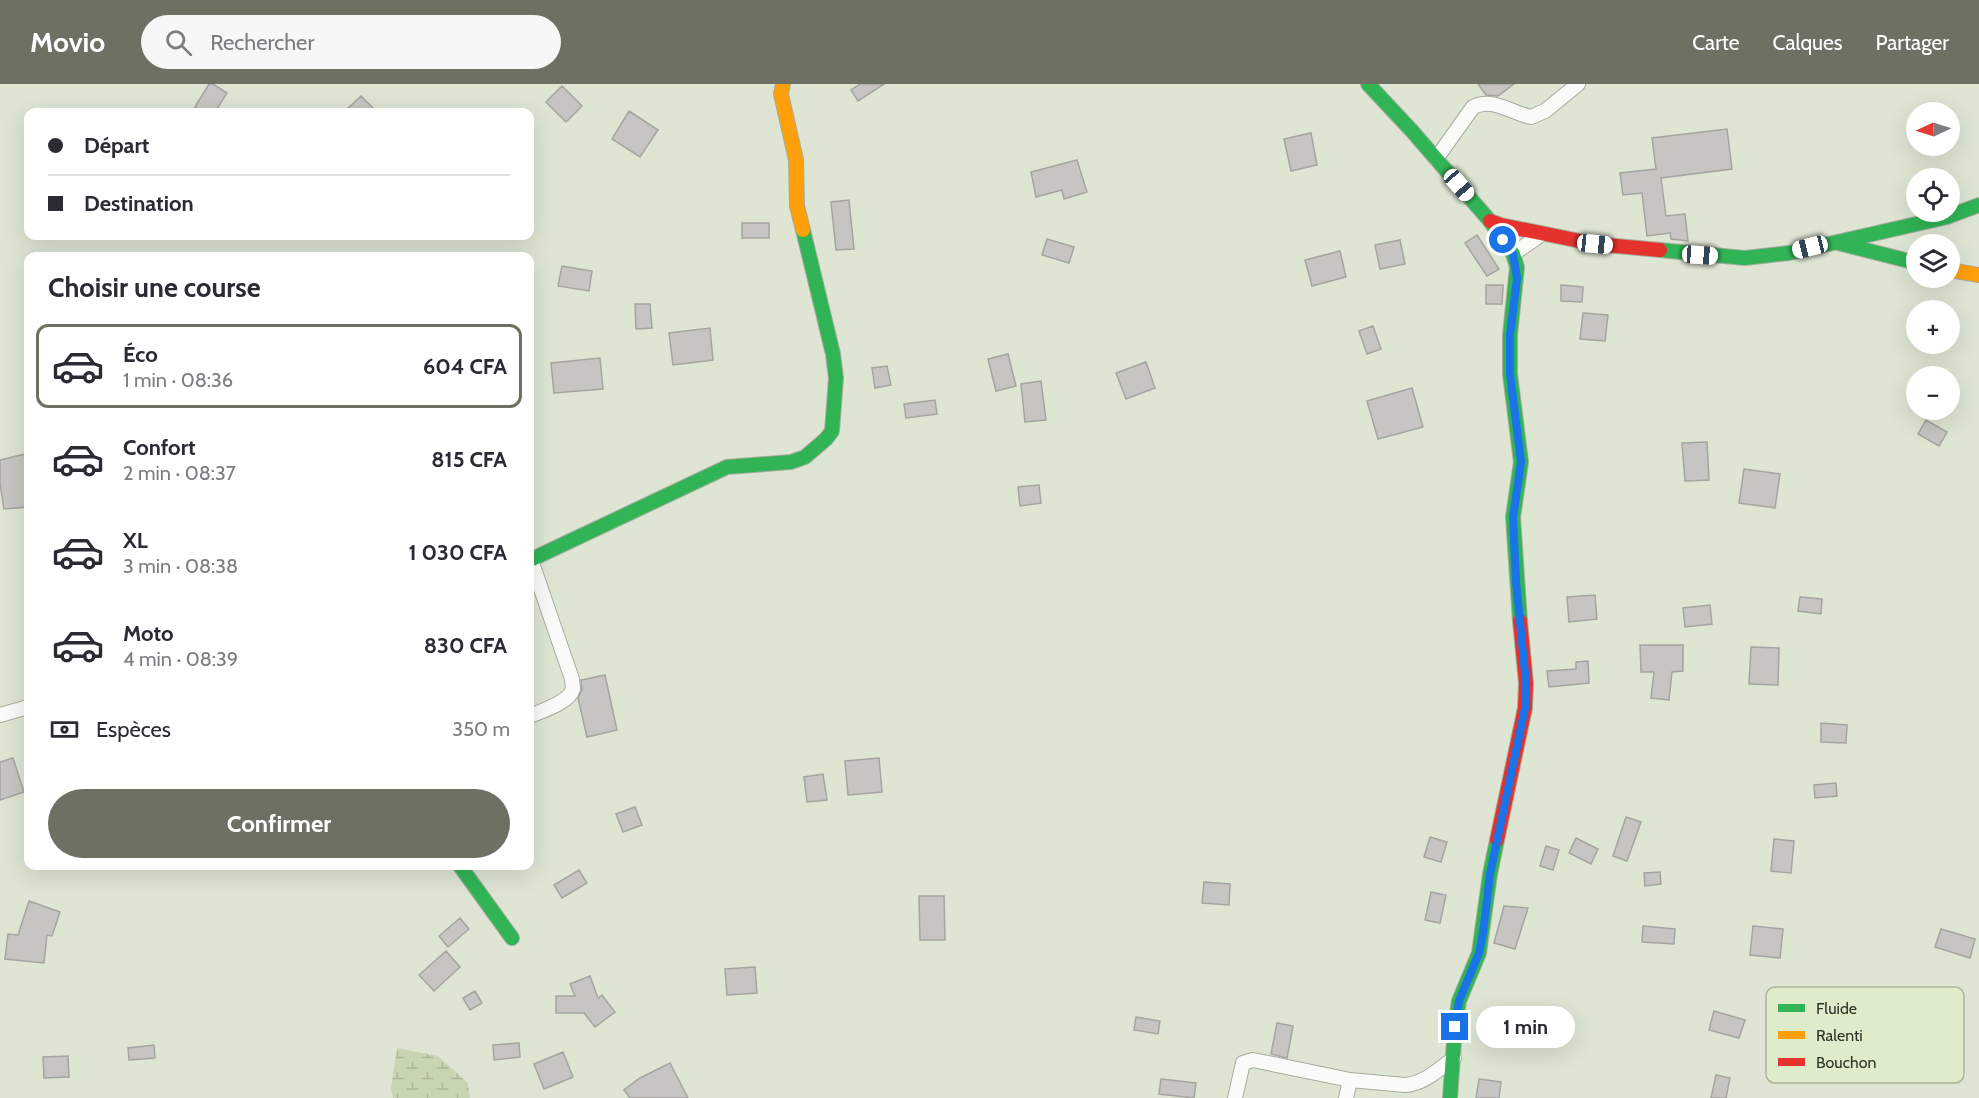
<!DOCTYPE html>
<html lang="fr">
<meta charset="utf-8">
<style>
body{margin:0;font-family:Cabin,sans-serif;background:#f7f7f7;color:#2b2b33;height:100vh;display:flex;flex-direction:column;font-size:22px;white-space:nowrap}
*{box-sizing:border-box;margin:0}
p{font-size:20px;color:#7c7c81}
.icon{flex:none;width:33px;height:33px;fill:none;stroke:currentColor;stroke-width:2;stroke-linecap:round;stroke-linejoin:round}
.map{position:relative;flex:1;overflow:hidden}
.sheet{position:absolute;left:24px;top:168px;width:510px;height:618px;display:flex;flex-direction:column;background:#fff;border-radius:12px;box-shadow:0 6px 24px #0002}
.sheet>*{flex:none}
.hud{position:absolute;left:24px;top:24px;width:510px;height:132px;border-radius:12px;box-shadow:0 6px 24px #0002;display:grid;align-content:center;height:132px;padding:0 24px;background:#fff}
.needle{width:39px;rotate:266deg}
.controls{position:absolute;left:1906px;top:18px;display:grid;gap:12px}
.controls a{display:grid;place-items:center;width:54px;height:54px;border-radius:50%;background:#fff;box-shadow:0 6px 24px #0002;font-size:30px}
.end{position:absolute;width:27px;height:27px;margin:-14px;border:8px solid #1a73e8;background:#fff;box-shadow:0 0 0 3px #fff}
.from{border-radius:50%}
.bubble{position:absolute;height:42px;border-radius:21px;background:#fff;box-shadow:0 6px 24px #0002;font-size:20px;font-weight:700;line-height:42px;text-align:center}
.car{position:absolute;width:18px;height:36px;margin:-18px -9px;border-radius:8px;box-shadow:0 0 4px 2px #0007;background:linear-gradient(#fff 24%,#345 0 40%,#fff 0 76%,#345 0 86%,#fff 0)}
.hud b{display:flex;align-items:center;gap:21px;height:57px;font-size:22px}
.hud b+b{border-top:2px solid #e1e1e2}
.hud i{width:15px;height:15px;background:#2b2b33}
ul{padding:0;list-style:none}
li{display:flex;align-items:center;gap:18px;height:84px;margin:0 12px 9px;padding:0 12px;border:3px solid transparent;border-radius:12px}
li div{flex:1}
li b{display:block;font-size:22px}
li em{font-style:normal;font-weight:700}
li.active{border-color:#6c7163}
li>.icon{width:54px;height:54px;stroke-width:1.5}
h2{padding:0 24px;font-size:27px;line-height:72px}
.pay{display:flex;align-items:center;gap:15px;height:66px;padding:0 24px;font-size:22px}
.pay p{margin-inline-start:auto}
.primary-button{display:flex;gap:12px;margin-top:auto;padding:12px 24px}
.primary-button a{flex:1;height:69px;border-radius:36px;background:#6c7163;color:#fff;font-size:24px;font-weight:700;line-height:69px;text-align:center}
header{display:flex;align-items:center;gap:36px;box-sizing:border-box;height:84px;padding:0 30px;background:#6c7163;color:#fff}
header strong{font-size:28px}
nav{display:flex;gap:33px;margin-inline-start:auto;font-size:21px}
.search{width:420px;height:54px;background:#f7f7f7;display:flex;align-items:center;gap:15px;box-sizing:border-box;padding:0 21px;border-radius:33px;color:#7c7c81;font-size:22px}
.map>svg:first-child{display:block}
.wetland{fill:url(#wetland-marsh)}
.building{fill:#c6c5c1;stroke:#a5a4a0;stroke-width:1.5}
.lines{fill:none;stroke-linecap:round;stroke-linejoin:round}
.street-casing{stroke:#a7ac9f;stroke-width:16}
.fast-casing{stroke:#a7ac9f;stroke-width:16}
.slow-casing{stroke:#a7ac9f;stroke-width:16}
.jam-casing{stroke:#a7ac9f;stroke-width:16}
.street{stroke:#fafbf8;stroke-width:14}
.fast{stroke:#30b455;stroke-width:14}
.slow{stroke:#ff9f0a;stroke-width:14}
.jam{stroke:#e5322d;stroke-width:14}
.route{stroke:#1a73e8;stroke-width:8}
.key{fill:#dfeccc;stroke:#aab49a;stroke-width:1.5}
.key-label{font-size:16px;fill:#2e3327}
</style>
<header>
<strong>Movio</strong>
<div class="search"><svg class="icon" aria-label="search" viewBox="0 0 24 24"><circle cx="10" cy="10" r="6"/><path d="M15 15l6 6"/></svg>Rechercher</div>
<nav><a>Carte</a><a>Calques</a><a>Partager</a></nav>
</header>
<div class="map">
<svg width="1979" height="1014" viewBox="0 0 1979 1014">
<defs>
<pattern id="wetland-marsh" width="20" height="14" patternUnits="userSpaceOnUse" patternTransform="scale(1.5)"><rect width="20" height="14" fill="#c8d5b2"/><path d="M1 5h8M5 5V1M11 12h8M15 12V8" fill="none" stroke="#acb799"/></pattern>
</defs>
<rect width="100%" height="100%" fill="#dee5d3"/>
<path class="wetland" d="M397,964L438,972L468,999L470,1014H393L391,1005Z"/>
<path class="building" d="M209,0H213L227,9L215,28H204L195,23Z
M860,0H884L858,17L851,6Z
M1478,0H1514L1498,12L1486,11Z
M562,2L582,22L566,38L546,18Z
M361,12L377,28H344Z
M629,27L658,46L640,73L612,55Z
M1727,45L1732,85L1661,94L1666,132L1685,130L1688,157L1671,155L1670,149L1647,152L1642,109L1623,111L1620,89L1656,85L1652,54Z
M1311,49L1317,81L1291,87L1284,55Z
M1077,76L1087,108L1064,115L1062,106L1036,113L1031,88Z
M849,116L854,165L836,166L831,118Z
M742,139H769V154H742Z
M1477,151L1499,185L1487,192L1465,159Z
M1047,155L1074,163L1069,179L1042,171Z
M1400,156L1405,180L1380,185L1375,161Z
M1340,167L1346,193L1312,202L1305,176Z
M562,182L592,187L589,207L558,202Z
M1486,201H1503L1502,220H1486Z
M1561,201L1583,203L1582,218L1561,217Z
M635,220H650L652,244L636,245Z
M1583,229L1608,231L1605,257L1580,255Z
M1373,242L1381,265L1367,270L1359,247Z
M710,244L713,276L673,281L669,249Z
M1008,270L1016,302L996,307L988,275Z
M600,274L603,305L554,309L551,279Z
M1146,278L1155,304L1126,315L1116,289Z
M887,282L891,301L875,304L872,284Z
M1041,297L1046,336L1025,338L1021,300Z
M1412,304L1423,343L1378,355L1367,317Z
M935,316L937,330L906,334L904,320Z
M1926,336L1947,348L1939,362L1918,350Z
M1707,358L1709,396L1685,397L1682,359Z
M25,370L28,382V423L4,425L0,400V376Z
M1744,385L1780,390L1775,424L1739,419Z
M1039,401L1041,419L1020,422L1018,403Z
M1595,511L1597,535L1569,538L1567,513Z
M1800,513L1822,515L1821,530L1798,527Z
M1710,521L1712,540L1685,543L1683,524Z
M1640,561H1683V587L1672,588L1669,616L1651,614L1654,588H1641Z
M1751,563L1779,564L1778,601L1749,600Z
M1588,577L1589,599L1549,603L1547,587L1576,585V578Z
M605,591L617,646L587,653L578,614L582,605L581,596Z
M1821,639L1847,641L1846,659L1821,658Z
M13,674L24,708L0,716V678Z
M879,674L882,708L848,711L845,677Z
M823,690L827,716L807,718L804,693Z
M1836,699L1837,712L1815,714L1814,701Z
M635,723L642,741L623,748L616,730Z
M1626,733L1641,738L1627,777L1613,772Z
M1430,753L1447,758L1441,778L1424,773Z
M1576,754L1598,765L1591,780L1569,769Z
M1774,755L1794,757L1791,789L1771,787Z
M1546,762L1559,766L1553,786L1540,782Z
M579,786L587,799L562,814L554,801Z
M1660,788L1661,800L1645,802L1644,789Z
M1204,798L1230,800L1229,821L1202,819Z
M1431,808L1446,811L1440,839L1425,836Z
M919,812H944L945,856H920Z
M29,817L60,828L52,852L47,851L44,879L5,875L8,850L18,851Z
M1504,822L1528,824L1515,865L1494,859Z
M460,834L469,845L448,863L439,852Z
M1643,842L1675,845L1674,860L1642,858Z
M1753,842L1783,845L1780,874L1750,871Z
M1941,845L1975,855L1970,874L1935,863Z
M446,867L460,883L434,907L419,891Z
M755,883L757,909L727,911L725,885Z
M590,892L598,914L602,911L615,928L595,943L584,929H556V912H575L570,900Z
M475,907L482,919L470,926L463,914Z
M1714,927L1745,936L1739,954L1709,946Z
M1136,933L1160,937L1158,950L1134,946Z
M1277,939L1293,942L1287,974L1271,970Z
M519,959L520,973L494,976L493,961Z
M154,961L155,974L129,976L128,964Z
M563,968L573,993L544,1005L534,980Z
M68,972L69,993L44,994L43,973Z
M670,979L688,1014H630L624,1006L640,994Z
M1716,991L1730,994L1726,1014H1711Z
M1161,995L1196,999L1194,1014L1159,1010Z
M1479,995L1501,998L1499,1014H1476Z"/>
<g class="lines">
<g class="street-casing">
<path id="street" d="M1436,75L1473,23C1494,13 1511,29 1531,33L1545,27L1578,0
M1513,170L1542,150
M0,631L28,623
M530,632C541,627 569,619 573,605C573,602 572,598 572,595L531,476
M1235,1014L1243,979L1253,976L1350,996L1405,1001C1423,1000 1440,985 1454,974
M1346,1014L1350,996"/>
</g>
<g class="fast-casing">
<path id="fast" d="M1368,0L1412,47L1490,137L1513,170L1517,183L1510,251V290L1521,378L1513,433L1520,537
M1838,159L1917,179
M1660,166L1745,174L1789,169L1947,133L1979,121
M530,476L727,383L791,378L805,373L826,355L832,347L836,294L833,270L803,146
M460,782L512,854
M1450,1014L1455,943L1459,917L1479,869L1490,790L1497,756"/>
</g>
<g class="slow-casing">
<path id="slow" d="M783,0L781,10L796,76L797,122L803,146
M1950,186L1979,191"/>
</g>
<g class="jam-casing">
<path id="jam" d="M1490,137L1501,141L1595,160L1660,166
M1497,756L1525,624L1526,599L1520,537"/>
</g>
<use href="#street" class="street"/>
<use href="#fast" class="fast"/>
<use href="#slow" class="slow"/>
<use href="#jam" class="jam"/>
</g>
<g class="lines">
<path class="route" d="M1455,943L1459,917L1479,869L1483,849L1490,790L1525,624L1526,599L1516,498L1513,433L1521,378L1510,290V251L1517,194L1513,170L1503,156"/>
</g>
<rect x="1766" y="903" width="198" height="96" rx="9" class="key"/>
<rect x="1778" y="920" width="27" height="8" fill="#30b455"/>
<rect x="1778" y="947" width="27" height="8" fill="#ff9f0a"/>
<rect x="1778" y="974" width="27" height="8" fill="#e5322d"/>
<g class="key-label">
<text x="1816" y="930">Fluide</text>
<text x="1816" y="957">Ralenti</text>
<text x="1816" y="984">Bouchon</text>
</g>
</svg>
<div class="controls">
<a><svg class="needle" viewBox="-14 -14 28 28"><path d="M0-13l5 13h-10z" fill="#e53935"/><path d="M0 13l5-13h-10z" fill="#7c7c81"/></svg></a>
<a><svg class="icon" aria-label="locate" viewBox="0 0 24 24"><circle cx="12" cy="12" r="6"/><path d="M12 2v4M12 18v4M2 12h4M18 12h4"/></svg></a>
<a><svg class="icon" aria-label="layers" viewBox="0 0 24 24"><path d="M12 4l9 5-9 5-9-5zM3 14l9 5 9-5"/></svg></a>
<a>+</a>
<a>−</a>
</div>
<i class="end from" style="left:1503px;top:156px"></i>
<i class="end" style="left:1455px;top:943px"></i>
<div class="bubble" style="left:1476px;top:922px;width:99px">1 min</div>
<i class="car" style="left:1459px;top:101px;rotate:139deg"></i>
<i class="car" style="left:1595px;top:160px;rotate:96deg"></i>
<i class="car" style="left:1810px;top:163px;rotate:256deg"></i>
<i class="car" style="left:1700px;top:171px;rotate:94deg"></i>
<div class="hud">
<b><i class="from"></i>Départ</b>
<b><i></i>Destination</b>
</div>
<section class="sheet">
<h2>Choisir une course</h2>
<ul>
<li class="active"><svg class="icon" aria-label="car" viewBox="0 0 24 24"><path d="M5 17H2v-5l4-1 3-4h7l3 4 3 1v5h-3M9 17h6M6 11h13"/><circle cx="7" cy="17" r="2"/><circle cx="17" cy="17" r="2"/></svg><div><b>Éco</b><p>1 min · 08:36</p></div><em>604 CFA</em></li>
<li><svg class="icon" aria-label="car" viewBox="0 0 24 24"><path d="M5 17H2v-5l4-1 3-4h7l3 4 3 1v5h-3M9 17h6M6 11h13"/><circle cx="7" cy="17" r="2"/><circle cx="17" cy="17" r="2"/></svg><div><b>Confort</b><p>2 min · 08:37</p></div><em>815 CFA</em></li>
<li><svg class="icon" aria-label="car" viewBox="0 0 24 24"><path d="M5 17H2v-5l4-1 3-4h7l3 4 3 1v5h-3M9 17h6M6 11h13"/><circle cx="7" cy="17" r="2"/><circle cx="17" cy="17" r="2"/></svg><div><b>XL</b><p>3 min · 08:38</p></div><em>1 030 CFA</em></li>
<li><svg class="icon" aria-label="car" viewBox="0 0 24 24"><path d="M5 17H2v-5l4-1 3-4h7l3 4 3 1v5h-3M9 17h6M6 11h13"/><circle cx="7" cy="17" r="2"/><circle cx="17" cy="17" r="2"/></svg><div><b>Moto</b><p>4 min · 08:39</p></div><em>830 CFA</em></li>
</ul>
<div class="pay"><svg class="icon" aria-label="cash" viewBox="0 0 24 24"><path d="M3 7h18v10H3z"/><circle cx="12" cy="12" r="2"/></svg>Espèces<p>350 m</p></div>
<div class="primary-button"><a>Confirmer</a></div>
</section>
</div>
